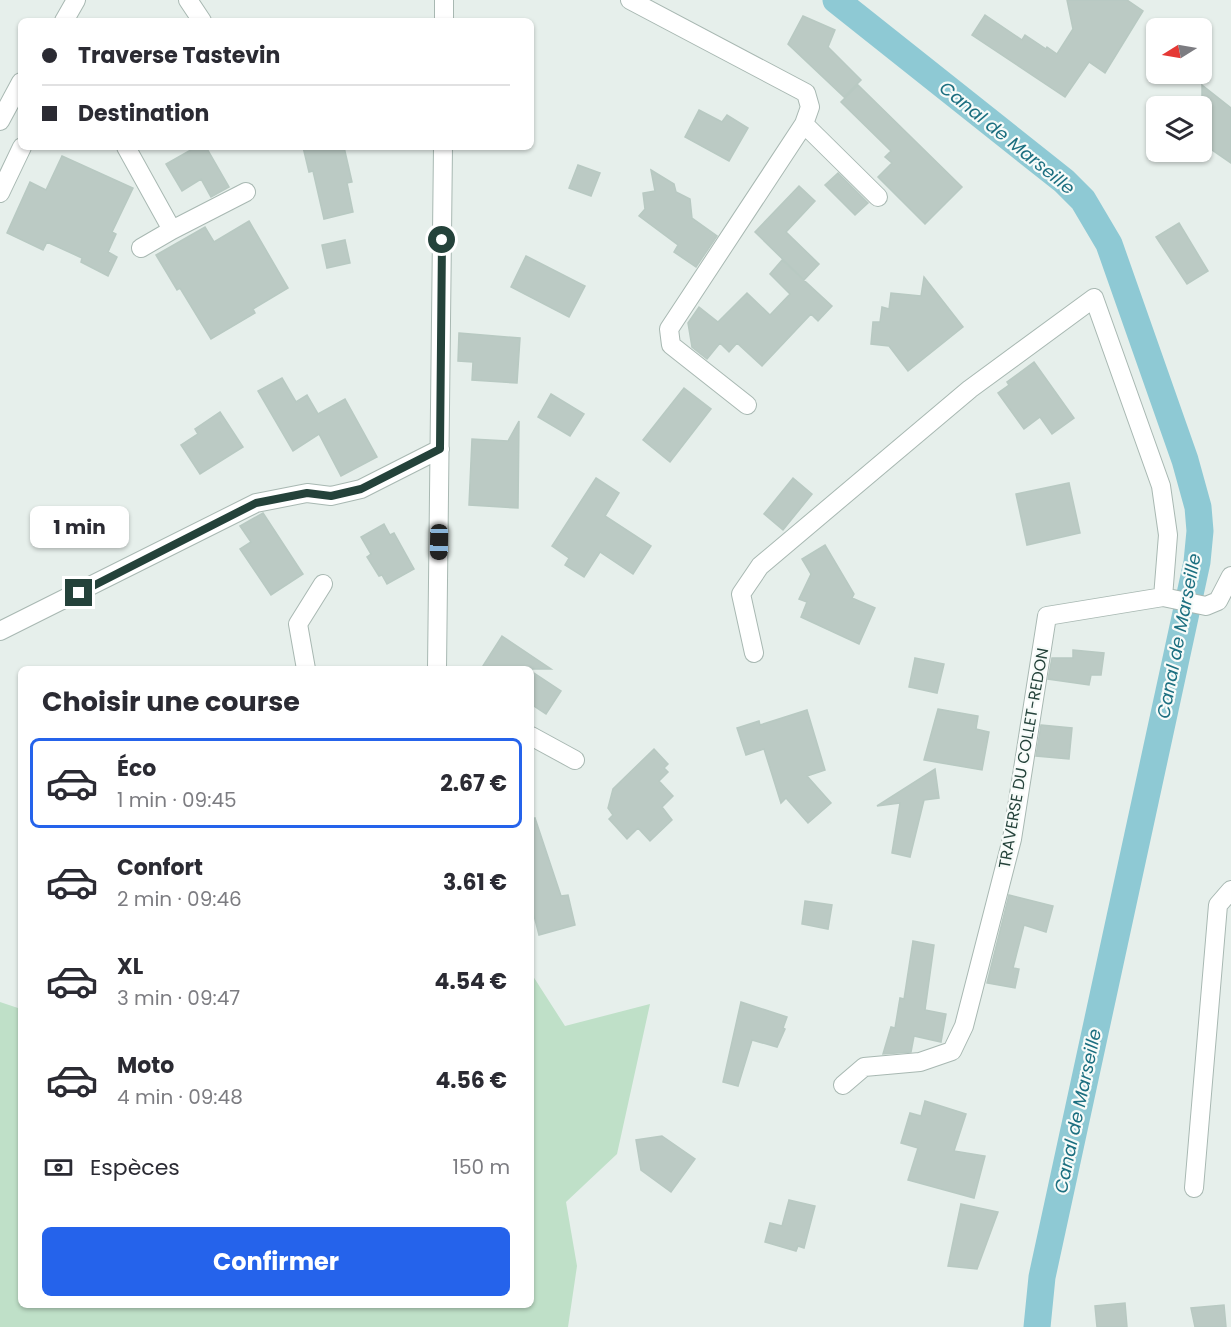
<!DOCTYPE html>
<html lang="fr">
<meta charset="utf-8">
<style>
body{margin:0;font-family:Poppins,sans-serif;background:#f7f7f7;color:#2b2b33;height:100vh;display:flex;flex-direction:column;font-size:22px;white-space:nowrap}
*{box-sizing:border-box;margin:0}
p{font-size:20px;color:#7c7c81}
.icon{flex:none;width:33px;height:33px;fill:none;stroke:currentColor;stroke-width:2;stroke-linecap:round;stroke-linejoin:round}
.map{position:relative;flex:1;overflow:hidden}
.side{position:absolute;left:18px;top:666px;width:516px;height:642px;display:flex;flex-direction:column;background:#fff;border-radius:9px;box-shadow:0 2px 4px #0004}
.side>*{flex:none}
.hud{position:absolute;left:18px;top:18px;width:516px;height:132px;border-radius:9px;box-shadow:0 2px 4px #0004;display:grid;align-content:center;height:132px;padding:0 24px;background:#fff}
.needle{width:39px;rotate:259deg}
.buttons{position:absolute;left:1146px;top:18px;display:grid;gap:12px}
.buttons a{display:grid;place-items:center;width:66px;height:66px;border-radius:9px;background:#fff;box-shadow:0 2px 4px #0004;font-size:30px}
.end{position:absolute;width:27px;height:27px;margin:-14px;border:8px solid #24423a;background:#fff;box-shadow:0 0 0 3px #fff}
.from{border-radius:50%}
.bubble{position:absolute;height:42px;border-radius:9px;background:#fff;box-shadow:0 2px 4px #0004;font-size:20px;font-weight:700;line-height:42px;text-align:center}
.car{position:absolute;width:18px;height:36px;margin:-18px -9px;border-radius:8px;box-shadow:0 0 4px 2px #0007;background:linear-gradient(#222 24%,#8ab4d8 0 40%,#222 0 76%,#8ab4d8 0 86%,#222 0)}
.hud b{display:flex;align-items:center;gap:21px;height:57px;font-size:22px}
.hud b+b{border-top:2px solid #e1e1e2}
.hud i{width:15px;height:15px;background:#2b2b33}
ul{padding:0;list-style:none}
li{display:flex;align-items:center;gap:18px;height:90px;margin:0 12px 9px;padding:0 12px;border:3px solid transparent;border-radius:9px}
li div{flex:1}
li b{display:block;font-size:22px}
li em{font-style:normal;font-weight:700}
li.selected{border-color:#2563eb}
li>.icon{width:54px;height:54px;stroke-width:1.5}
h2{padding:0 24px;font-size:27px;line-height:72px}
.pay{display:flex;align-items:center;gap:15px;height:66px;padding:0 24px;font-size:22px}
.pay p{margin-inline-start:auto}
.action{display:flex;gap:12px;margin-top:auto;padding:12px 24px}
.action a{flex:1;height:69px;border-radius:9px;background:#2563eb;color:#fff;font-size:24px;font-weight:700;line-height:69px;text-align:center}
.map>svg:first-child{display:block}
.green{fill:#bfe0c8}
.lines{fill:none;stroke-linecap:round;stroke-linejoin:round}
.canal{stroke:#8ec9d4;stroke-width:27}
.building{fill:#bbcac4;stroke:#b8c9c2;stroke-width:1.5}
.minor-casing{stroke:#a8b8b2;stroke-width:20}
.minor{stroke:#fff;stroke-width:18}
.route{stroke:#24423a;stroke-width:8}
.labels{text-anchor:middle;stroke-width:4.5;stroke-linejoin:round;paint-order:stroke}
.street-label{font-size:16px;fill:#24423a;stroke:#f7fbf9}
.water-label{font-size:18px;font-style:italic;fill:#1c6f80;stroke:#f7fbf9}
</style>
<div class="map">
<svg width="1231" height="1327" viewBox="0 0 1231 1327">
<rect width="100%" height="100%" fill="#e6efeb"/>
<path class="green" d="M531,973L565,1026L650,1004L617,1154L566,1202L577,1266L568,1327H0V1002L21,1009V1305H531Z"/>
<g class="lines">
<path class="canal" d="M836,0L1064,181L1083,200L1109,244L1185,460L1198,507L1200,531L1197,562L1042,1277L1037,1327"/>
</g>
<path class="building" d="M1067,0H1127L1143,11L1105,73L1089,62L1065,97L972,35L985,15L1022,40L1025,35L1046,49L1047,47L1057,54L1073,29Z
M803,16L835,30L828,47L861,80L844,97L788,44Z
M858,85L962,187L925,224L878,177L892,163L885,157L891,151L841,102Z
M1202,85L1231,108V163L1202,143Z
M699,110L722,122L727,115L748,128L729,161L685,137Z
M196,147H206L229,187L211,197L201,179L182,191L166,164Z
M303,147H344L352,182L347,183L353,212L324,219L313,171L309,172Z
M62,156L133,188L112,232L116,234L108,252L117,257L108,276L81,262L82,258L47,242L43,250L7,233L30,182L46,190Z
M578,165L600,173L591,196L569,188Z
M651,170L674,184L676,192L690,199L692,218L717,236L696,267L674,252L678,245L639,216L645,209L643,193L655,191Z
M838,173L868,203L855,215L825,185Z
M799,186L815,201L786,232L819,264L804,280L755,232Z
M249,221L288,288L253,309L255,313L211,339L180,288L177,290L156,255L205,227L214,242Z
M1179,223L1208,271L1187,284L1156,237Z
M345,240L350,263L327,268L322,245Z
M526,256L585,286L569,317L511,287Z
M782,260L832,306L818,321L811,314L762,366L737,343L729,352L720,343L707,359L692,347L688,323L699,307L718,322L747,293L770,315L790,294L770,274Z
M924,277L963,327L908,371L889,346L871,344L873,322H880L882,307L889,309L891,293L921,296Z
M459,333L520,338L517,383L472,380L473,362L458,361Z
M1034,362L1074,418L1052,434L1040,417L1024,429L998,393L1009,385L1007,382Z
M282,378L296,402L307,395L318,414L345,399L377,457L341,476L319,434L293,451L258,391Z
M684,388L711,409L670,462L643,440Z
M551,394L584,414L570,436L538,417Z
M220,412L243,447L200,474L181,445L198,434L195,429Z
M519,421L518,508L469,505L472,439L508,441Z
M596,478L619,493L605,516L651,546L633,574L600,552L584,577L565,565L569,558L552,546Z
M793,478L812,494L783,530L764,514Z
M1069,483L1080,533L1027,545L1016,494Z
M263,513L303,574L271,595L240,549L251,542L240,526Z
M384,524L390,535L394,533L414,569L387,584L382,575L379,576L367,557L371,554L361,537Z
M825,545L854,594L852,598L875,608L859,644L801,617L807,602L799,599L811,574L802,559Z
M502,636L551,669H481Z
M1073,650L1104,653L1101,675H1091L1089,685L1048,679L1052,658H1073Z
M915,658L944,664L937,693L909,687Z
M531,671L561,691L546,714L531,704Z
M938,709L978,716L976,729L989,732L982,770L924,760Z
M807,710L825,770L807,776L831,803L808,823L786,798L781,803L764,749L746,755L737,728L759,721L760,725Z
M1041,725L1072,728L1069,759L1036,756Z
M654,749L668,764L664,768L668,772L659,781L673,796L662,807L672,820L650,841L638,828L627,839L609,819L613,815L608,808L613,789Z
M935,769L939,798L924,800L910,857L892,853L900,803L877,806Z
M535,818L561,896L568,895L575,925L539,935L531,904V819Z
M1009,895L1053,906L1046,932L1024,925L1013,968L1019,969L1015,988L987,983Z
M805,901L832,905L828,929L802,924Z
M913,941L934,945L925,1010L946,1014L941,1042L914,1036L911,1052L883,1054L891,1027L895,1028L900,998L904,999Z
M741,1002L787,1017L783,1028L785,1029L777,1047L752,1040L738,1086L723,1082Z
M925,1101L966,1114L954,1151L985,1156L974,1198L908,1180L918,1148L901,1143L910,1113L921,1116Z
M662,1136L695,1159L671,1192L641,1170L636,1140Z
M789,1200L815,1206L804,1248L798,1246L796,1251L765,1242L770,1223L782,1226Z
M961,1204L998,1212L977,1269L948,1266Z
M1125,1303L1127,1327H1097L1095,1306Z
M1224,1305L1226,1327H1195L1191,1308Z"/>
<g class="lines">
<g class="minor-casing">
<path id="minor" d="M188,0L202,21
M630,0L806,93L810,107L804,124L669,329L671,345L747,405
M64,21L76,0
M444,21V0
M0,121L21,82
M804,124L878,197
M126,147L172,230L246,192
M0,193L22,147
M141,248L172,230
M0,631L256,503L307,493L331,496L361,489L440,449
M754,653L741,594L760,566L970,389L1094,298L1161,486L1168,535L1163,597
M306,669L298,624L323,584
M437,669L443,147
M531,736L575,760
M843,1085L864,1067L920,1062L952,1051L964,1026L1012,839L1047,616L1163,597L1206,606L1218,601L1231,576
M1194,1188L1218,905L1231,890"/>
</g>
<use href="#minor" class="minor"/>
</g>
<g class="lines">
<path class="route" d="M79,593L256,503L307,493L331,496L361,489L440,449L442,240"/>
</g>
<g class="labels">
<g class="street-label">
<text transform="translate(1023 758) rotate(-80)" y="6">TRAVERSE DU COLLET-REDON</text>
</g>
<g class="water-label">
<text transform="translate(1007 138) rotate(39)" y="6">Canal de Marseille</text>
<text transform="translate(1179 636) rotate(-79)" y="6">Canal de Marseille</text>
<text transform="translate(1078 1111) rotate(-78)" y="6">Canal de Marseille</text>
</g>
</g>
</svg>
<div class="buttons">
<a><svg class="needle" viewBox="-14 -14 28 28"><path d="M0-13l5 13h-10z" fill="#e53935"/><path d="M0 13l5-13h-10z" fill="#7c7c81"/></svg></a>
<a><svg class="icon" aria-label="layers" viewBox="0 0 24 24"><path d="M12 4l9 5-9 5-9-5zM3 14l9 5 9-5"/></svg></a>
</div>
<i class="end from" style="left:442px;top:240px"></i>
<i class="end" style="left:79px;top:593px"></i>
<div class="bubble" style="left:30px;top:506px;width:99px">1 min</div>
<i class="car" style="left:439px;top:542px;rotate:181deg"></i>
<div class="hud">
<b><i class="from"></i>Traverse Tastevin</b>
<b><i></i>Destination</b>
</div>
<section class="side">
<h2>Choisir une course</h2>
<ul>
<li class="selected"><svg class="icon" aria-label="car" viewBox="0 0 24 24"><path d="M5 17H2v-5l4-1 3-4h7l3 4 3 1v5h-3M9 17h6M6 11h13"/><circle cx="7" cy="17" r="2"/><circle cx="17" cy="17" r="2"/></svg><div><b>Éco</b><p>1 min · 09:45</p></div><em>2.67 €</em></li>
<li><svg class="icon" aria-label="car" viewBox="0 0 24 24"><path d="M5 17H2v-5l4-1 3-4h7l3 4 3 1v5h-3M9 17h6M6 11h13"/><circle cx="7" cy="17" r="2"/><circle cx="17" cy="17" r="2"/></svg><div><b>Confort</b><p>2 min · 09:46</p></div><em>3.61 €</em></li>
<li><svg class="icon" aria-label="car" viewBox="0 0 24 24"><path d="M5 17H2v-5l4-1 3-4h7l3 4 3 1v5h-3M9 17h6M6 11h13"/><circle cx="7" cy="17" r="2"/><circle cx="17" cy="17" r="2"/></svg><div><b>XL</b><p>3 min · 09:47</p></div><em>4.54 €</em></li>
<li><svg class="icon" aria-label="car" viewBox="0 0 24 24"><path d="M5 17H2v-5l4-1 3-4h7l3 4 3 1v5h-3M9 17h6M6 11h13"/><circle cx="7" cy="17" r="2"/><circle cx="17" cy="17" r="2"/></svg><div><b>Moto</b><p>4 min · 09:48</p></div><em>4.56 €</em></li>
</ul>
<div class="pay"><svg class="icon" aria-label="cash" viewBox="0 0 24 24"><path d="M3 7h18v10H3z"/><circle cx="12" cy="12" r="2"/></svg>Espèces<p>150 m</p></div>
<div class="action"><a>Confirmer</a></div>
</section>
</div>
